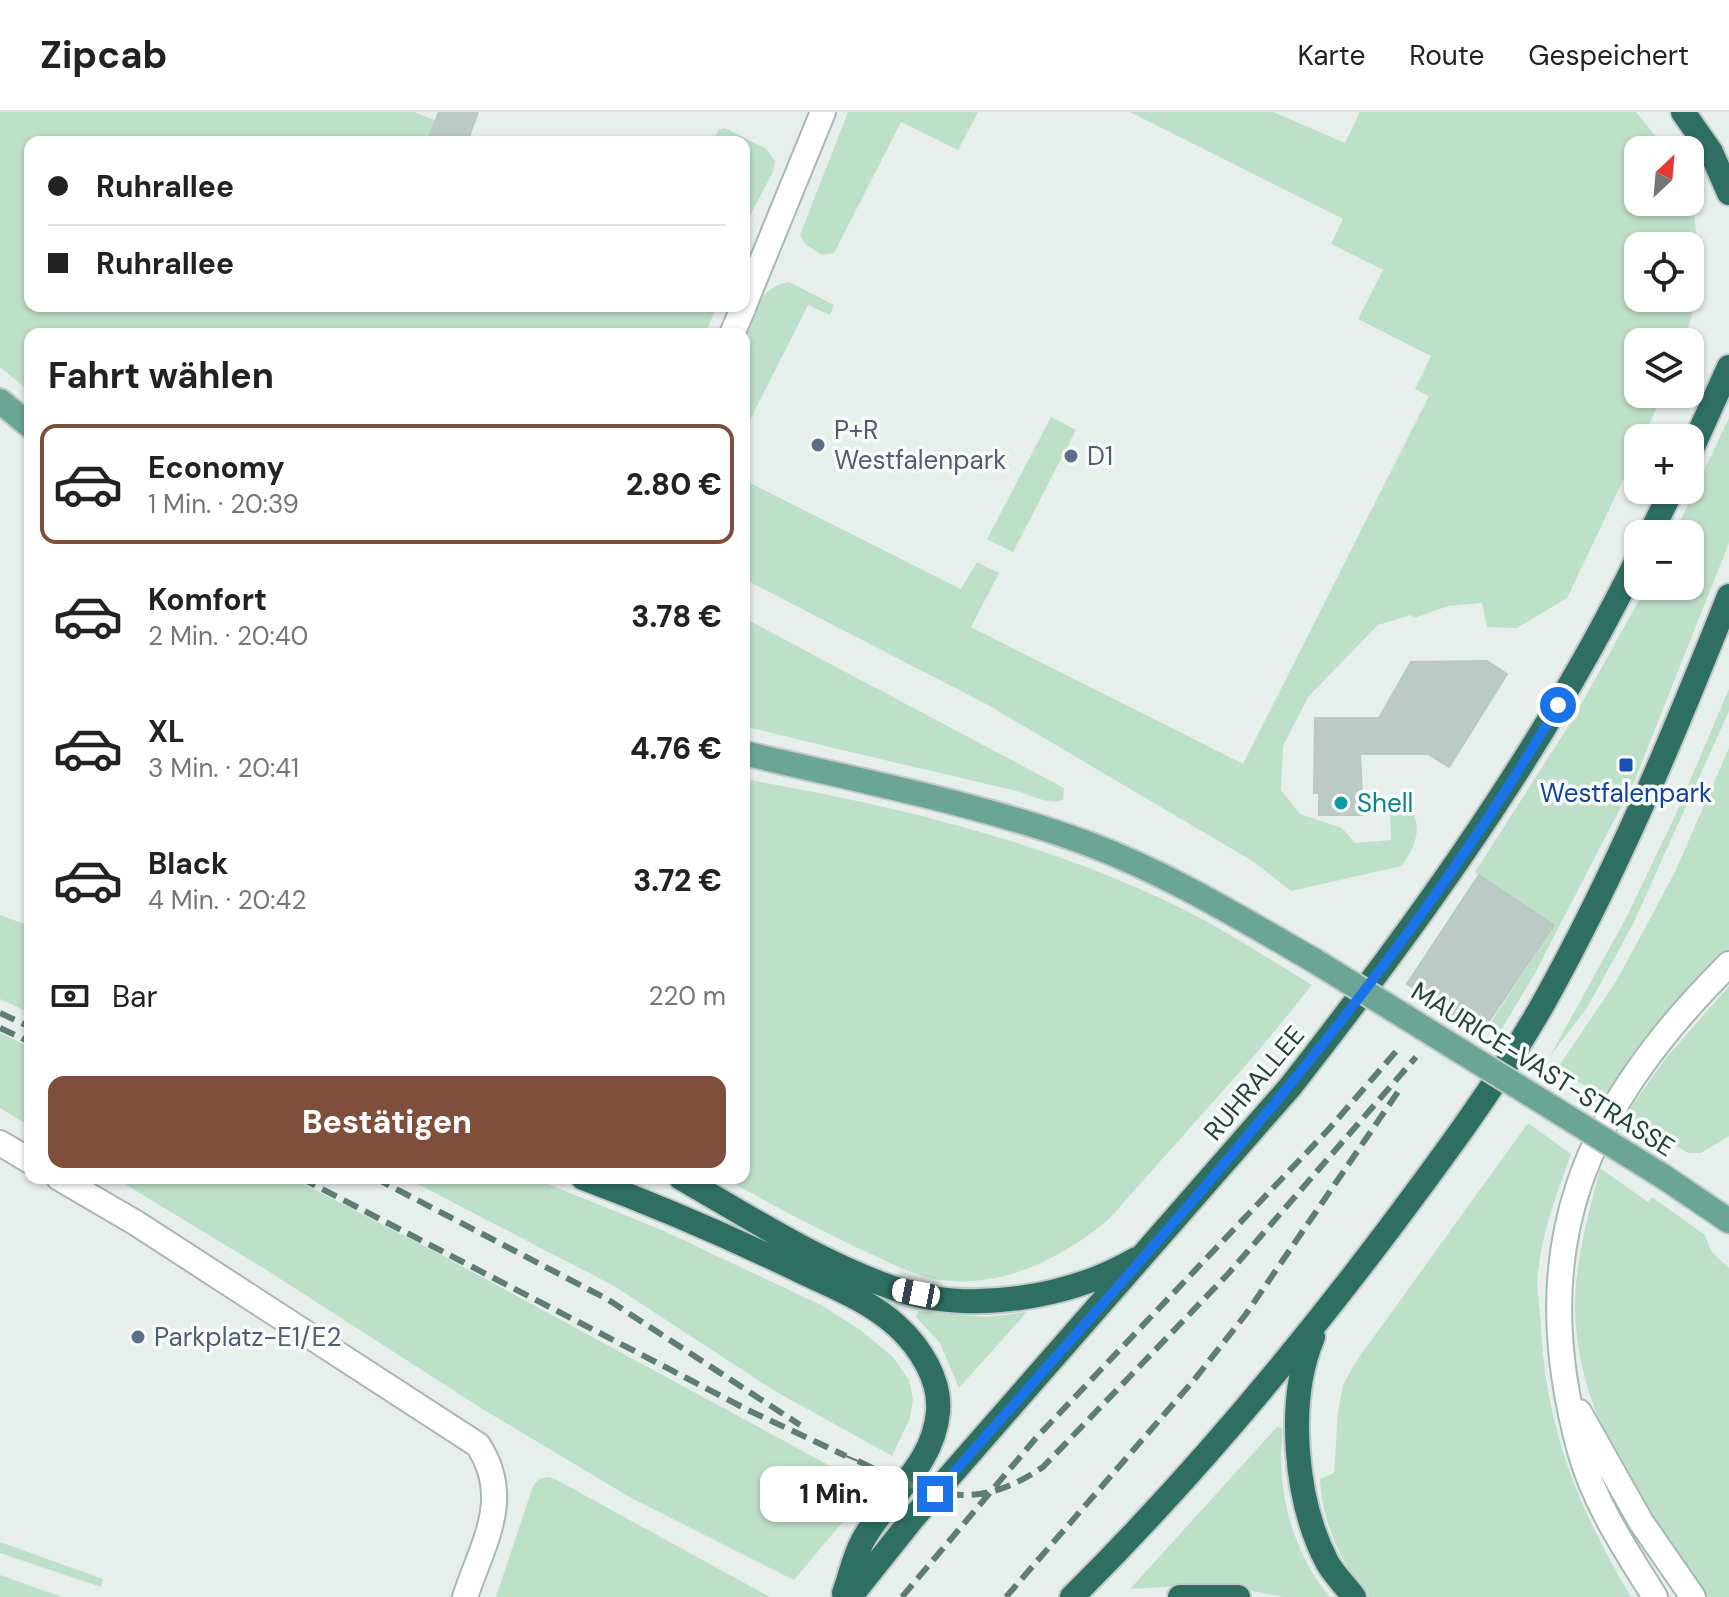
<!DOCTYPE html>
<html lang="de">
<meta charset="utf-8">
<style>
body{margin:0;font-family:"DM Sans",sans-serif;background:#f6f6f6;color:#222;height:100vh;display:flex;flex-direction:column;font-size:30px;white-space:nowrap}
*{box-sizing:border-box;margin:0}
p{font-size:26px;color:#767676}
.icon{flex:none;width:44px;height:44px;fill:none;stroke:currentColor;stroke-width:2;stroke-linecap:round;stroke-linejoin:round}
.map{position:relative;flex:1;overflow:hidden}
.panel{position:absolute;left:24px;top:216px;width:726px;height:856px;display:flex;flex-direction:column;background:#fff;border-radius:16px;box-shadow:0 2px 6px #0004}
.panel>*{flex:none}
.top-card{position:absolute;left:24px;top:24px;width:726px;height:176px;border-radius:16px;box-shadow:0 2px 6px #0004;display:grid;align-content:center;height:176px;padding:0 24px;background:#fff}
.needle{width:52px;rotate:26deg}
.fabs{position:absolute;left:1624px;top:24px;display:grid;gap:16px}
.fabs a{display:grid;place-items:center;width:80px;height:80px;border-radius:16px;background:#fff;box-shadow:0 2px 6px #0004;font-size:40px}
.end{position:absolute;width:36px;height:36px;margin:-18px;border:10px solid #1a73e8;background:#fff;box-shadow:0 0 0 4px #fff}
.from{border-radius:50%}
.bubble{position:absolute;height:56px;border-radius:16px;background:#fff;box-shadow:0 2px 6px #0004;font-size:26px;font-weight:800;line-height:56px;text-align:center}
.car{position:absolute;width:24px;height:48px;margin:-24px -12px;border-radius:10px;box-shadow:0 0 6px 2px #0007;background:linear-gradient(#fff 24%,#345 0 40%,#fff 0 76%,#345 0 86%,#fff 0)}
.top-card b{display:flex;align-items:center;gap:28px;height:76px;font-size:30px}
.top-card b+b{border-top:2px solid #e0e0e0}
.top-card i{width:20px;height:20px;background:#222}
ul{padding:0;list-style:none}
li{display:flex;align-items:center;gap:24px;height:120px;margin:0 16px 12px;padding:0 8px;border:4px solid transparent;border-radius:16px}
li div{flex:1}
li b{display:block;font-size:30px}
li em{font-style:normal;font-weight:800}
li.on{border-color:#804e3d}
li>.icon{width:72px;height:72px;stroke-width:1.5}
h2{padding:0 24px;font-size:36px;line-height:96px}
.pay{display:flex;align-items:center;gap:20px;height:88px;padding:0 24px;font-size:30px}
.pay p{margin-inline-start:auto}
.action{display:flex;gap:16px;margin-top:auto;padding:16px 24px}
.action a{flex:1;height:92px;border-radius:16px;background:#804e3d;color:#fff;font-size:32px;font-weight:800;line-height:92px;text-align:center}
header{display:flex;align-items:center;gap:48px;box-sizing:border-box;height:112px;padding:0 40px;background:#fff;border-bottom:2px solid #e0e0e0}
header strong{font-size:38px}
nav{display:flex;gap:44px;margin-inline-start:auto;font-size:28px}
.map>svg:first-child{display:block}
.green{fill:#bfe0c8;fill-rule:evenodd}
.building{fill:#bbcac4;stroke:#b8c9c2;stroke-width:2}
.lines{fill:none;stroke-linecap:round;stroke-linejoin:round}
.minor-casing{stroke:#a8b8b2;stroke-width:28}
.major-casing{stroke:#c2cac8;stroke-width:28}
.highway-casing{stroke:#c2cac8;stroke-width:28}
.minor{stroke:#fff;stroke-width:24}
.major{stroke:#6aa596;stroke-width:24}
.highway{stroke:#2f6f62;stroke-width:24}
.tram{stroke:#5f7d75;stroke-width:2}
.rail{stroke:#5f7d75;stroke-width:6;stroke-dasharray:16 8;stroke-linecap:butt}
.major-bridge-casing{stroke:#c2cac8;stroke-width:28;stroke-linecap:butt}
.major-bridge{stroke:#6aa596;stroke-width:24}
.route{stroke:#1a73e8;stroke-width:10}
.service-dot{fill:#5c6f8a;stroke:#f7fbf9;stroke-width:3}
.transit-dot{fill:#1a4fb4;stroke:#f7fbf9;stroke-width:3}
.culture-dot{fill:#0f9aa8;stroke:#f7fbf9;stroke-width:3}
.labels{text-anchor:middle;stroke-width:7;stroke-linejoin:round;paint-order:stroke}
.service-label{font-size:26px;fill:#4e5e75;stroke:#f7fbf9;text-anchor:start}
.transit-label{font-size:26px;fill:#164399;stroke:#f7fbf9}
.culture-label{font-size:26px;fill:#0d838f;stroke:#f7fbf9;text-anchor:start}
.street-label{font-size:26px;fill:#24423a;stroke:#f7fbf9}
</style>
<header>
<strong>Zipcab</strong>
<nav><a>Karte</a><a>Route</a><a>Gespeichert</a></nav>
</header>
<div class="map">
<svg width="1729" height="1485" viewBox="0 0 1729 1485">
<rect width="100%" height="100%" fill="#e6efeb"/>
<path class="green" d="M0,0H414L437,9L435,30H30V194H717L705,222H30V280L0,255Z
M848,0H978L958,38L901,10L834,141L822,143L805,132L800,123Z
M1130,0H1273L1345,31L1360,0H1636L1667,38H1638V90H1690V81C1701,142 1704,170 1684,230H1638V282H1663L1643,326H1638V337L1567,486L1517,516L1487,515L1482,491L1448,494L1414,506L1411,503L1378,513L1308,585L1283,634L1281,678L1300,702L1342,716L1355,731L1391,728L1390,704L1396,694L1410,696C1424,717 1414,735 1402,754L1291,779L1254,750L988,593L744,467V368L961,477L977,450L999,461L971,515L1243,652L1429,284L1415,277L1431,244L1358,207L1383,158L1331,132L1343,107ZM1638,134H1690V186H1638Z
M725,16L765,36L775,49L773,60L751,102L744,101V30H713L718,18Z
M789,170L834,193L830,203L808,193L749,310L744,308C744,267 734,179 789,170Z
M1051,305L1076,318L1013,440L987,427Z
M1729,306V431L1634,670L1534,863L1498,923L1487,916L1555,813L1475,760L1573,607L1647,474H1690V422H1674Z
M744,506L1064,676L1063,688C1048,694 1031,682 1016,679C925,657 834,637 744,614Z
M1729,577V599L1633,812L1587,896L1550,944L1626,806L1674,706Z
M1729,636V840L1685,880L1606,986L1557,957L1617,868L1675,760Z
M744,667C886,692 1033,726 1164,788C1215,811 1264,844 1312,873L1260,937L1109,1107C1063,1146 1004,1176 941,1168C919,1165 897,1154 877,1145C825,1121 774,1094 724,1066H744Z
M0,803L30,814V901L0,887Z
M1729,874V1024L1701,1041H1688L1625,1003L1666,946Z
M0,921L30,935V1014L0,996Z
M1528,1011L1571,1042C1558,1079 1542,1119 1538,1160C1536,1177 1540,1197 1541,1215C1546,1318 1579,1397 1631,1485H1369C1341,1452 1322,1411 1320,1367L1334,1361L1338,1300L1343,1273L1355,1251Z
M1600,1056L1648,1090L1652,1085L1705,1123L1711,1139L1729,1156V1485H1708C1647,1396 1576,1308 1575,1195C1575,1148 1589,1102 1600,1056Z
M115,1066H292L434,1139L871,1376L794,1468L631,1386L484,1298L268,1159Z
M406,1066H533L664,1119L821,1193L859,1217L893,1245L909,1268L913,1287L910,1306L892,1344L773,1278L614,1174Z
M919,1199L988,1205L1027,1200L959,1276L940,1231L916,1205Z
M1277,1315L1282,1316L1283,1321C1275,1376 1293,1442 1330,1485H1284L1212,1472L1130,1477Z
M548,1365L555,1367L770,1485H496L533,1374L539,1367Z
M0,1430L103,1467L101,1475L0,1441Z
M0,1463L62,1485H0Z"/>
<path class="building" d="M439,0H478L467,30H427Z
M1487,549L1507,562L1449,655L1428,642H1360L1363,703H1319V681H1314L1315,606H1379L1411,550Z
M1479,763L1554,813L1481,921L1407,872Z"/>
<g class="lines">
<g class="minor-casing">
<path id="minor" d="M744,193L823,0
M732,222L744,194
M0,1031L30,1049
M59,1066L136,1111L478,1333C513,1386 483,1431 465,1485
M1579,1300L1641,1410L1693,1485
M1655,1485C1627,1440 1594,1391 1580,1339C1524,1134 1583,998 1729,852"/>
</g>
<g class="major-casing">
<path id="major" d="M0,289L30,314
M744,641C859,669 978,691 1089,732C1169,762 1242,807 1315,849
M1664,1065L1729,1109"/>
</g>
<g class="highway-casing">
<path id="highway" d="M1683,0L1711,40L1729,81
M1690,341L1729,255
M1650,422L1672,378
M583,1066C658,1094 730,1125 802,1160C834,1175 871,1190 897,1214C920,1235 941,1268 938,1300C933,1356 886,1384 862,1430C854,1445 850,1465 844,1481
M681,1066C749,1105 818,1150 893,1176C968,1203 1069,1186 1136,1147
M1313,1225C1286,1289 1295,1389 1327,1450C1334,1463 1346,1474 1354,1485
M850,1485L914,1405L1290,975C1420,809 1544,637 1638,446
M1072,1485C1187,1371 1291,1247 1389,1117C1443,1045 1498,971 1543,892C1617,759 1673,625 1729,484
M1180,1485H1238"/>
</g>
<use href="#minor" class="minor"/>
<use href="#major" class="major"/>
<use href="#highway" class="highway"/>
<path class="tram" d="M846,1344L858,1349"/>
<path class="rail" d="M0,901L30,915
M0,916L30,930
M301,1066L748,1298L846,1344
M375,1066L607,1187L800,1313
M858,1349C927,1383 974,1402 1043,1355L1228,1162L1416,945
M902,1485L1036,1326L1328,1018L1399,936
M1006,1485L1194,1268L1246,1202L1402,974"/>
<g class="major-bridge-casing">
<path id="major-bridge" d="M1315,849L1664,1065"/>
</g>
<use href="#major-bridge" class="major-bridge"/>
</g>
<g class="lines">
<path class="route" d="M935,1382C1156,1129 1389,884 1558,593"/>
</g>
<g class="service-dot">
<circle cx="818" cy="333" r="8"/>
<circle cx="1071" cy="344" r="8"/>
<circle cx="138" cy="1225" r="8"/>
</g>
<rect class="transit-dot" x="1618" y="645" width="16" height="16" rx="4"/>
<circle class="culture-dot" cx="1341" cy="691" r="8"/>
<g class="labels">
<g class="service-label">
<text x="834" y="327">P+R<tspan x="834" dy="30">Westfalenpark</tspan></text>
<text x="1087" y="353">D1</text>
<text x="154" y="1234">Parkplatz-E1/E2</text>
</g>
<g class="transit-label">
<text x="1626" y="690">Westfalenpark</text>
</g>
<g class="culture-label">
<text x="1357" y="700">Shell</text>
</g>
<g class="street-label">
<text transform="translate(1543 957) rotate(32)" y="9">MAURICE-VAST-STRASSE</text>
<text transform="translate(1254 971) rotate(-50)" y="9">RUHRALLEE</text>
</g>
</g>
</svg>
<div class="fabs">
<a><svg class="needle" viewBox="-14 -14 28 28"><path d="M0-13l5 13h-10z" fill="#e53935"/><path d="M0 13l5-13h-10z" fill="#767676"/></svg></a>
<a><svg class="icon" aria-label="locate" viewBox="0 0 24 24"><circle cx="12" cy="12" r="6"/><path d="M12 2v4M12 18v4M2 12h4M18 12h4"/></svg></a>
<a><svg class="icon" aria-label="layers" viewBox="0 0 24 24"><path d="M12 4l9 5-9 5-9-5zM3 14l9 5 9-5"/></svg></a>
<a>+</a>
<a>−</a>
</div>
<i class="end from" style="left:1558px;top:593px"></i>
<i class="end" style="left:935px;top:1382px"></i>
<div class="bubble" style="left:760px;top:1354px;width:148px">1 Min.</div>
<i class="car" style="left:916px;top:1181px;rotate:281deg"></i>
<div class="top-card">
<b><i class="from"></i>Ruhrallee</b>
<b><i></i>Ruhrallee</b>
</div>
<section class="panel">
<h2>Fahrt wählen</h2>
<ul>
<li class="on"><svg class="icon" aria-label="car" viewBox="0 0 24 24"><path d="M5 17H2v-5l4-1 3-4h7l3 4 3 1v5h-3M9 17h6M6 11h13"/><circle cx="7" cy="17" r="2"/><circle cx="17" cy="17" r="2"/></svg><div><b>Economy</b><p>1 Min. · 20:39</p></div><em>2.80 €</em></li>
<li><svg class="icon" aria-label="car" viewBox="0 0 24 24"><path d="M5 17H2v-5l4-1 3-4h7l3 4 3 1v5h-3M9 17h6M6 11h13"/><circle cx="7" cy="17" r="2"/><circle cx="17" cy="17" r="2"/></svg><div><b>Komfort</b><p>2 Min. · 20:40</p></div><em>3.78 €</em></li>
<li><svg class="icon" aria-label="car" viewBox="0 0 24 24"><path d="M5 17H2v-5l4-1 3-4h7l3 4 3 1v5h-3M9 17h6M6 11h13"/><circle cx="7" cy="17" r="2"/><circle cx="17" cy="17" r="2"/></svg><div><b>XL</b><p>3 Min. · 20:41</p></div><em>4.76 €</em></li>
<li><svg class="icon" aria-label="car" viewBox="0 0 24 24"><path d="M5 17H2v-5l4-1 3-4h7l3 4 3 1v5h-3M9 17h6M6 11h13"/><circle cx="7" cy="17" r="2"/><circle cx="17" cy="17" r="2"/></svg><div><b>Black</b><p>4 Min. · 20:42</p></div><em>3.72 €</em></li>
</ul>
<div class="pay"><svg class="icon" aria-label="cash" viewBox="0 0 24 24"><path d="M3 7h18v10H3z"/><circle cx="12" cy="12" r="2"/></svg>Bar<p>220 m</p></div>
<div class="action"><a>Bestätigen</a></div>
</section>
</div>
